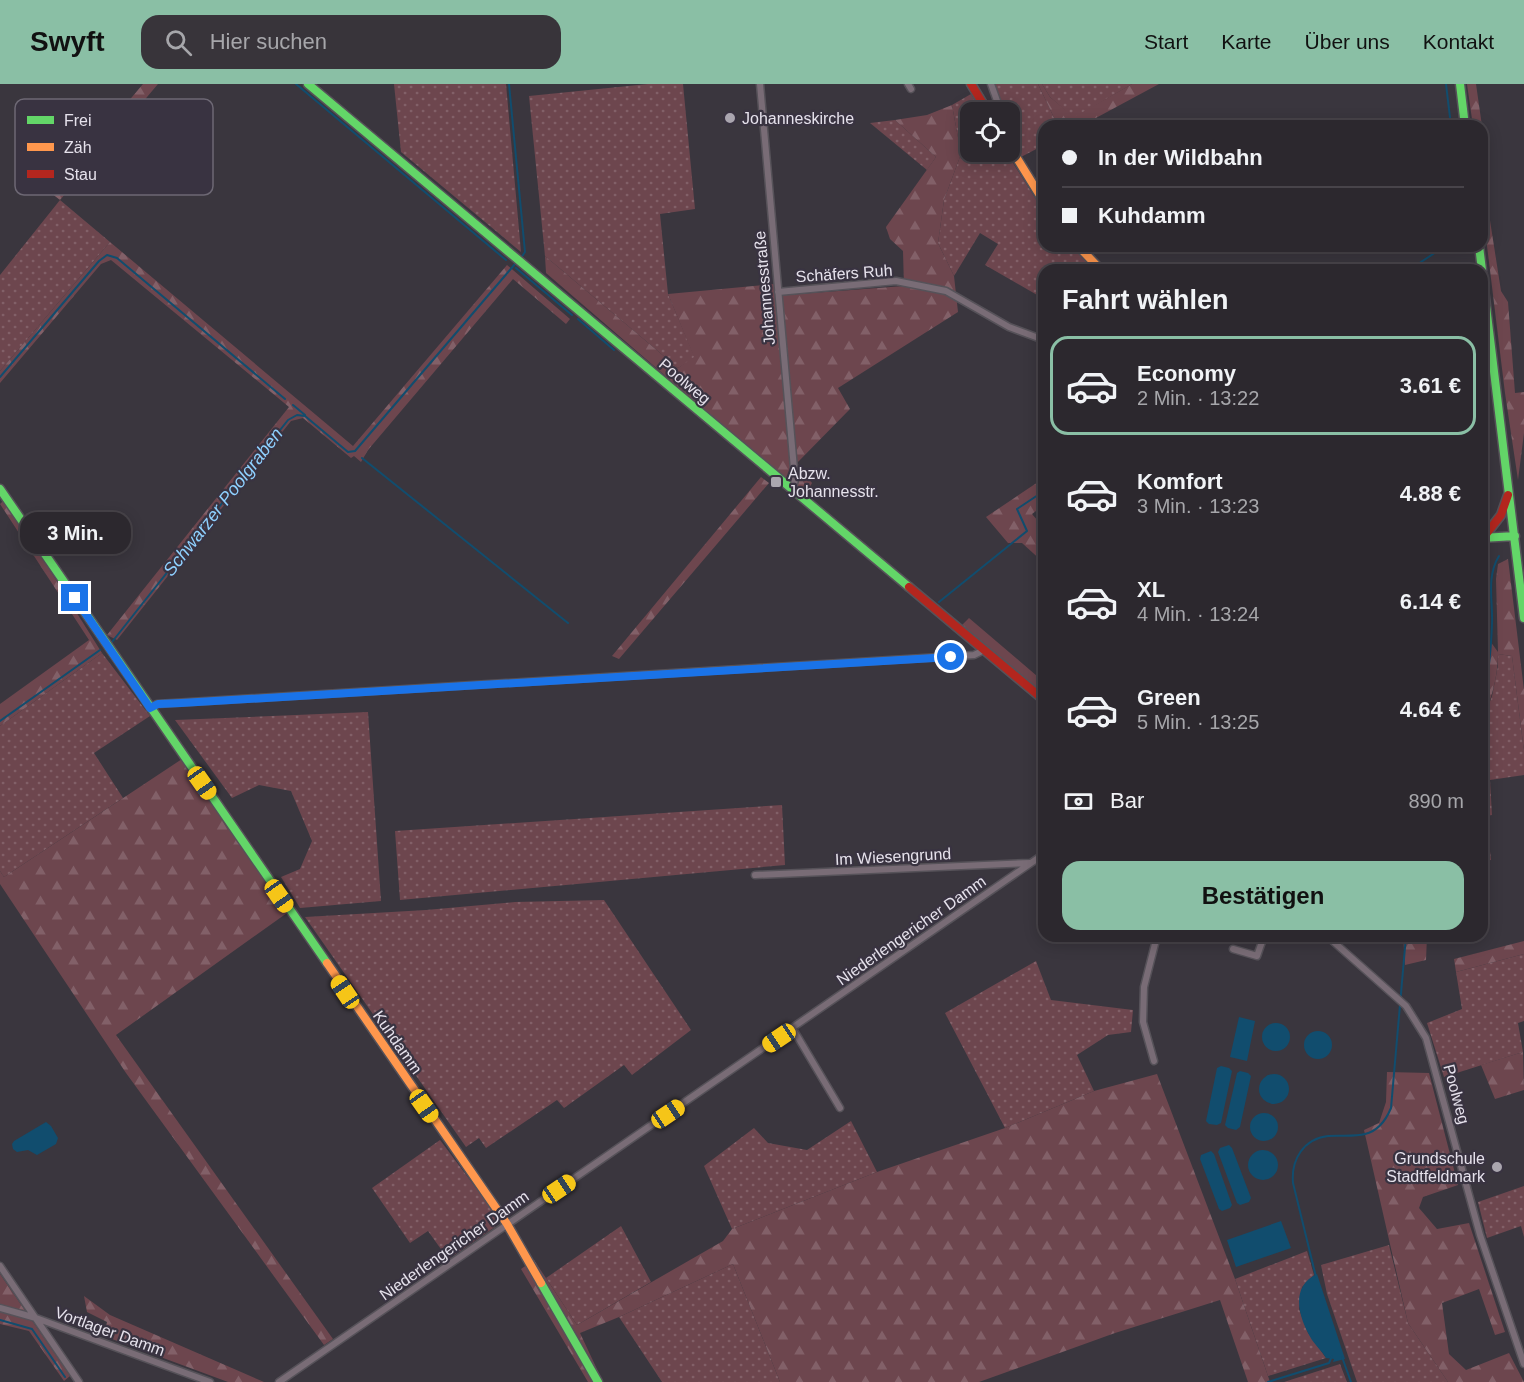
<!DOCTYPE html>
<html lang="de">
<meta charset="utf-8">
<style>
body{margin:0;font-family:Arial,sans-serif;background:#38343a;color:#f1f3f6;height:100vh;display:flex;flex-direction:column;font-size:22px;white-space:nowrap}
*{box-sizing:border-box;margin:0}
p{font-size:20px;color:#a6a6aa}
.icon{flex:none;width:33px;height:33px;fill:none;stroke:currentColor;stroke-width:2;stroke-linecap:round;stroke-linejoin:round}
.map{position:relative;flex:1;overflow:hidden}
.details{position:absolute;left:1038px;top:180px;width:450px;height:678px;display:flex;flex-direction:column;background:#2c282e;border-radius:18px;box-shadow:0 3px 15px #0003,0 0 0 2px #48444a}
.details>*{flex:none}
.top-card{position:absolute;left:1038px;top:36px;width:450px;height:132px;border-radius:18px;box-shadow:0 3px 15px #0003,0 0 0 2px #48444a;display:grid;align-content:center;height:132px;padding:0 24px;background:#2c282e}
.fabs{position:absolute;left:960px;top:18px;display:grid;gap:12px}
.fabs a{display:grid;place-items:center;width:60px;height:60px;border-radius:12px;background:#2c282e;box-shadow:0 3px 15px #0003,0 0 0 2px #48444a;font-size:30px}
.end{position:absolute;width:27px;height:27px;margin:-14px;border:8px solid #1a73e8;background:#fff;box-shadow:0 0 0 3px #fff}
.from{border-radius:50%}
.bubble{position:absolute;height:42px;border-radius:18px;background:#2c282e;box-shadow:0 3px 15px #0003,0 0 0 2px #48444a;font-size:20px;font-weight:700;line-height:42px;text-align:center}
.car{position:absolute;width:18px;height:36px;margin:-18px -9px;border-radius:8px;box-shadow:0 0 4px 2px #0007;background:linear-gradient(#f5c518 24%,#345 0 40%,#f5c518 0 76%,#345 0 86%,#f5c518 0)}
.top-card b{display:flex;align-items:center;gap:21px;height:57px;font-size:22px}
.top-card b+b{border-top:2px solid #48444a}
.top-card i{width:15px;height:15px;background:#f1f3f6}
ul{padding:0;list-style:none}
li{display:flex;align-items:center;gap:18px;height:99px;margin:0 12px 9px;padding:0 12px;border:3px solid transparent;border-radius:18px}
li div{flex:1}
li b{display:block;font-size:22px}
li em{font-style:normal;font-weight:700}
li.selected{border-color:#8abfa5}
li>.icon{width:54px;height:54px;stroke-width:1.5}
h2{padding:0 24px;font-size:27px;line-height:72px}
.pay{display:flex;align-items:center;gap:15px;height:66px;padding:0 24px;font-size:22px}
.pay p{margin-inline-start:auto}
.primary-button{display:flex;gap:12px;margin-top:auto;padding:12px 24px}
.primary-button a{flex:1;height:69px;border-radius:18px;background:#8abfa5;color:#111;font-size:24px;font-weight:700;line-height:69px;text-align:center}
header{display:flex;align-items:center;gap:36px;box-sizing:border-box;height:84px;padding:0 30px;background:#8abfa5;color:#111}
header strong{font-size:28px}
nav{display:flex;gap:33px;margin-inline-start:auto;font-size:21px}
.search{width:420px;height:54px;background:#38343a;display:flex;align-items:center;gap:15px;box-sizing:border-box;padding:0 21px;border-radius:18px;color:#a6a6aa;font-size:22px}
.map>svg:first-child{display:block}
.grass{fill:url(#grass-dots)}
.forest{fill:url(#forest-firs)}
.water{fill:#114d6e}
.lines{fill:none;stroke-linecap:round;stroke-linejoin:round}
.stream{stroke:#114d6e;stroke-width:2}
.street-casing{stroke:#565259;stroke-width:9}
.fast-casing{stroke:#565259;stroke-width:11}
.slow-casing{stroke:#565259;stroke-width:11}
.jam-casing{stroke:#565259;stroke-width:11}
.street{stroke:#796c76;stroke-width:6}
.fast{stroke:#63d668;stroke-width:8}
.slow{stroke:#ff974d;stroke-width:8}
.jam{stroke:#b3261e;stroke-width:8}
.route{stroke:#1a73e8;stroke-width:8}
.poi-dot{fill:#aaa6af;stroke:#393341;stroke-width:2}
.labels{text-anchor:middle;stroke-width:4.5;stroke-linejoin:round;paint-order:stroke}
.poi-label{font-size:16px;fill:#e6e2ec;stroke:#393341;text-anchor:start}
.street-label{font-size:16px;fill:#e6e2ec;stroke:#393341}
.water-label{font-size:18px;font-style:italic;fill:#8fd1ff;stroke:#393341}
.key{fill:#393341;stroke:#6d6874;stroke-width:1.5}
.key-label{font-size:16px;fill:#e6e2ec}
</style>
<header>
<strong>Swyft</strong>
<div class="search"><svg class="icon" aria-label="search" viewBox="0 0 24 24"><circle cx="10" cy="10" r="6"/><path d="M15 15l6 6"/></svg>Hier suchen</div>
<nav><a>Start</a><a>Karte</a><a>Über uns</a><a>Kontakt</a></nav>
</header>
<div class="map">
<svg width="1524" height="1298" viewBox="0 0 1524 1298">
<defs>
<pattern id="grass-dots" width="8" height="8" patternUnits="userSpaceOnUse" patternTransform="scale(1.5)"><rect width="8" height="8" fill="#6d464e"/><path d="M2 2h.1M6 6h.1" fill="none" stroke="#826068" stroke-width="1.8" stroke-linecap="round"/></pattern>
<pattern id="forest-firs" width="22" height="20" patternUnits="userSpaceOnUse" patternTransform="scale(1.5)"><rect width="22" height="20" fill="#6d464e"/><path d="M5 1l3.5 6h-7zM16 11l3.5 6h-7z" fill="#826068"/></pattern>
</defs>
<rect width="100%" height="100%" fill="#3a363e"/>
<path class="grass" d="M394,0H506L521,168L401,68Z
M648,0H683L695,125L660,130L668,210L695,274L678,284L545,172L529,12Z
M994,0H1038L1058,42H1044V61L1021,73L1010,54V28H1004Z
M1042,0H1132L1074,34L1050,13Z
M971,10L982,28H970V68H1006L1044,128V162H1072L1094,186H1044V215L985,181L998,160L980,149L954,192L938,159L944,116L961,70L952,21Z
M895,36L936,73L927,86L870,39Z
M60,116L110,158L0,287V191Z
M102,569L150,632L94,669L123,714L4,793L0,787V642Z
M1498,570L1512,572L1524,667V691L1490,696L1492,731L1486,732L1491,776L1482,777V640L1492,612L1498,582Z
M368,628L381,817L300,824L281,793L300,785L312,757L291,707L259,701L232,714L175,636Z
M782,721L785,781L400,816L395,747Z
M604,816L691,946L632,991L624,981L564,1024L557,1016L486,1064L479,1054L466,1063L305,833L426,826L515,818Z
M1524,870V937L1518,939L1523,968L1444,993L1427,939L1462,925L1456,888Z
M1036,877L1051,916L1133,926L1131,948L1108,951L1077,971L1094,1007L1005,1044L945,929Z
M851,1037L877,1088L732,1145L704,1082L754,1044L768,1059L807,1066Z
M440,1056L497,1132L495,1143L448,1175L428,1147L410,1159L372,1104Z
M1524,1102V1153L1521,1142L1487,1154L1478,1118Z
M621,1142L651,1198L577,1241L546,1194Z
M1389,1161L1408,1239L1448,1298H1357L1327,1210L1321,1181Z
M1307,1167L1314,1191L1302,1203L1299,1225L1308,1249L1326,1274L1268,1292L1235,1195Z
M733,1180L780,1298H662L619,1233Z
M1340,1280L1347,1298H1284Z"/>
<path class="forest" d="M143,0H158L60,116L51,109Z
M1038,0H1042L1050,13L1074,33L1132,0H1159L1081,42H1058Z
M1467,0H1476L1482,42H1473Z
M952,21L961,70L944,116L938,159L954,192L958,228L838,304L850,325L797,379L812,399L805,412L546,189L545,172L678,284L694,273L668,210L774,200L786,211L904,202L903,167L890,155L886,143L936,73L895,36L927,31Z
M1483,129L1489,130L1501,207L1508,218L1515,309L1524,308V349L1518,396L1505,309Z
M110,158L353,362L507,181L570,235L566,240L513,195L368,366L361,378L354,372L351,374L303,334L291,337L117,556L107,551L289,323L111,176L101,180L0,299V287Z
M761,393L769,399L619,575L612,572Z
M1044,394V421L1032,430L1044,444V479L1022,459H1008L986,433Z
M5,415L102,569L0,642V620L89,556L0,420Z
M1508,475L1524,606V667L1512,572L1498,570C1498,595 1490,617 1482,640V546L1498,568L1496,495L1498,480Z
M969,534L1044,598V610L962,541Z
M182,675L287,829L116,951L333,1255L324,1261L126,989L0,800V787L4,793Z
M1403,852H1427L1426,876L1405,881Z
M1524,857V870L1456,888L1454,875Z
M1523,968L1524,1006L1495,1015L1481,981Z
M1387,988L1429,989L1458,1101L1423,1113L1419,1124L1437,1145L1469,1139L1505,1248L1495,1251L1479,1205L1442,1219L1449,1270L1466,1286L1509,1269L1524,1298H1448L1408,1239L1364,1046L1379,1039L1386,1018Z
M1157,990L1235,1195L1270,1298H1248L1220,1216L1115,1249L979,1298H780L733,1180L619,1233L580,1249L603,1298H588L521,1185L534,1176L577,1241L723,1157L732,1145L877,1088L1005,1044L1094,1007Z
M0,1190L70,1292L64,1297L29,1247L0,1240Z
M84,1212L110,1231L264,1298H228L104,1252L107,1238L87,1228Z"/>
<path class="water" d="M1239,933L1255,937L1247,977L1230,973Z
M1262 953a14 14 0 1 1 28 0a14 14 0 1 1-28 0Z
M1304 961a14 14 0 1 1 28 0a14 14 0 1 1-28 0Z
M1221,982L1229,984L1232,987L1221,1039L1217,1041L1209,1040L1206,1037L1217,984Z
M1240,987L1248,989L1251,992L1240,1043L1236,1046L1228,1044L1225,1041L1237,989Z
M1259 1005a15 15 0 1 1 30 0a15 15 0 1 1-30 0Z
M1250 1043a14 14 0 1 1 28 0a14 14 0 1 1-28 0Z
M46,1038L51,1042L58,1054L56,1060L37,1071L28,1066L17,1068L13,1065L12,1060L14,1057Z
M1229,1061L1232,1064L1251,1114L1249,1118L1240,1121L1237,1119L1218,1068L1220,1064Z
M1248 1081a15 15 0 1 1 30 0a15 15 0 1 1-30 0Z
M1211,1067L1214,1070L1232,1121L1230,1124L1222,1127L1219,1125L1200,1075L1201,1071Z
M1281,1137L1291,1164L1236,1183L1227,1156Z
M1317,1190L1345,1275L1333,1278L1334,1275L1326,1274C1322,1267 1316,1262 1312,1256C1299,1235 1289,1203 1317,1190Z"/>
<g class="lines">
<path class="stream" d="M296,0L506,176
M509,0L525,168L521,174
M1446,0L1451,42
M516,184L572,231
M1409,186L1445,162
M578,235L614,266
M0,293L99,177L107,171L117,174L285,315
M293,321L305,331
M362,374L568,539
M939,518L1027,447L1017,425L1044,407
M112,558L288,336L297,331L305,332L348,368L355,367L515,180
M1482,618C1489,593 1491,566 1492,540C1493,517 1486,493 1499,472
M0,637L100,566
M1316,1193L1293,1099C1291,1076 1303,1055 1328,1052C1340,1051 1354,1053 1365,1050C1378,1047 1386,1036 1391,1024L1406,852
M0,1236L32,1245L65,1293
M1342,1273L1351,1298
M1268,1298L1329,1279L1332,1272"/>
<g class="street-casing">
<path id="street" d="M760,0L795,396L792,406
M908,0L911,5
M991,0L1001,28
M778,208L896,197L946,207L1009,243L1044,256
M150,624L157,620L974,571L984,566
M755,791L1030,779
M1327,852L1406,922L1426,954L1480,1151L1524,1280
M1233,865L1257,872L1264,852
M793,945L840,1024
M1154,977L1143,938L1144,903L1157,852
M0,1182L79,1298
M0,1224L36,1234L210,1298
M279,1298L1044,770"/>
</g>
<g class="fast-casing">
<path id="fast" d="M308,0L909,503
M1460,0L1465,42
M1479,162L1482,186
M1482,189L1524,534
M0,405L327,879
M1482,454L1515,452
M541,1199L598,1298"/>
</g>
<g class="slow-casing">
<path id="slow" d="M1010,63L1044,118
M1078,162L1101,186
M327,879L507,1140L541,1199"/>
</g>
<g class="jam-casing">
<path id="jam" d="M971,0L988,28
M1483,454L1501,431L1508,411
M909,503L1044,616"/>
</g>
<use href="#street" class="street"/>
<use href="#fast" class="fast"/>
<use href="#slow" class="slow"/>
<use href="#jam" class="jam"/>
</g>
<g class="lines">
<path class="route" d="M75,514L150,624L158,620L181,619L951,573"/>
</g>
<g class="poi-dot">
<circle cx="730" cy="34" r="6"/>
<rect x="770" y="392" width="12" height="12" rx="3"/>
<circle cx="1497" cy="1083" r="6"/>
</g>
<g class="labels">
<g class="poi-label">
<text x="742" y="40">Johanneskirche</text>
<text x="788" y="395">Abzw.<tspan x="788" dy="18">Johannesstr.</tspan></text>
<text x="1485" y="1080" text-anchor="end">Grundschule<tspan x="1485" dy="18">Stadtfeldmark</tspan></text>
</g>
<g class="street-label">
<text transform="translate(844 189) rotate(-4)" y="6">Schäfers Ruh</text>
<text transform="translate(764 204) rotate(-95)" y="6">Johannesstraße</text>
<text transform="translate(685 297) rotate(40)" y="6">Poolweg</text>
<text transform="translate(893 772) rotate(-3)" y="6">Im Wiesengrund</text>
<text transform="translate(911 846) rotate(-35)" y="6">Niederlengericher Damm</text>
<text transform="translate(398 958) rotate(55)" y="6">Kuhdamm</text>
<text transform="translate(1457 1010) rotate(75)" y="6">Poolweg</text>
<text transform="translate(454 1161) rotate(-35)" y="6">Niederlengericher Damm</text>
<text transform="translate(110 1247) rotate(20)" y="6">Vortlager Damm</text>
</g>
<g class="water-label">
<text transform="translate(223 418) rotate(-52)" y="6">Schwarzer Poolgraben</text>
</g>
</g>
<rect x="15" y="15" width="198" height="96" rx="9" class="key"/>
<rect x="27" y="32" width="27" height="8" fill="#63d668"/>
<rect x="27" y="59" width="27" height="8" fill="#ff974d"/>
<rect x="27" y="86" width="27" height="8" fill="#b3261e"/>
<g class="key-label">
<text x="64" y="42">Frei</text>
<text x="64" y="69">Zäh</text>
<text x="64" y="96">Stau</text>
</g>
</svg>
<div class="fabs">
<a><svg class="icon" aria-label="locate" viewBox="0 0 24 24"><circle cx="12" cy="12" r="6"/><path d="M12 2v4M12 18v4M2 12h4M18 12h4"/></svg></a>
</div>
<i class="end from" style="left:951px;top:573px"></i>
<i class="end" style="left:75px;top:514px"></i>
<div class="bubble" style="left:20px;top:428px;width:111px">3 Min.</div>
<i class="car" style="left:202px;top:699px;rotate:145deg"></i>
<i class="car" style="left:279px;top:812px;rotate:145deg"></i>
<i class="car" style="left:345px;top:908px;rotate:326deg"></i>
<i class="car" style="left:779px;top:954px;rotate:236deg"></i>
<i class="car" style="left:424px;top:1022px;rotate:145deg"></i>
<i class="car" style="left:668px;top:1030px;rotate:56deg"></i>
<i class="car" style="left:559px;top:1105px;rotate:56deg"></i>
<div class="top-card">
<b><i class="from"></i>In der Wildbahn</b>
<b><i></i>Kuhdamm</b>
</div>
<section class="details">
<h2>Fahrt wählen</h2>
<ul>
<li class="selected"><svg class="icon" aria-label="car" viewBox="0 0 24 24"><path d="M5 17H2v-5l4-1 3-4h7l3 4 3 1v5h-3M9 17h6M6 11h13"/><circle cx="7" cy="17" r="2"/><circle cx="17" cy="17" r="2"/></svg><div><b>Economy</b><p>2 Min. · 13:22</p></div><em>3.61 €</em></li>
<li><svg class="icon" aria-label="car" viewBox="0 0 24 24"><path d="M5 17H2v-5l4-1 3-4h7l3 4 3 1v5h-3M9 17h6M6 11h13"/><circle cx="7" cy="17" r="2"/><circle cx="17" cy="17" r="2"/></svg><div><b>Komfort</b><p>3 Min. · 13:23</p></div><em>4.88 €</em></li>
<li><svg class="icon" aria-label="car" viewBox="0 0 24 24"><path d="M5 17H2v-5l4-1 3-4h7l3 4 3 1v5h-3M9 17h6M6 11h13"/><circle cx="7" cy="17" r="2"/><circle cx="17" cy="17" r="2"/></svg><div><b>XL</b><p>4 Min. · 13:24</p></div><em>6.14 €</em></li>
<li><svg class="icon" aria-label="car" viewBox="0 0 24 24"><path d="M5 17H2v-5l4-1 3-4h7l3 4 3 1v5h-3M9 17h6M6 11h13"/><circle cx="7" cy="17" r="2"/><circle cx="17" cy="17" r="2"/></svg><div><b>Green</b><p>5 Min. · 13:25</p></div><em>4.64 €</em></li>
</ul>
<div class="pay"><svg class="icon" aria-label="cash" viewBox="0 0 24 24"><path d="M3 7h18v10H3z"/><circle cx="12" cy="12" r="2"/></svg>Bar<p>890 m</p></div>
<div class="primary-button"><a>Bestätigen</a></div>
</section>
</div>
